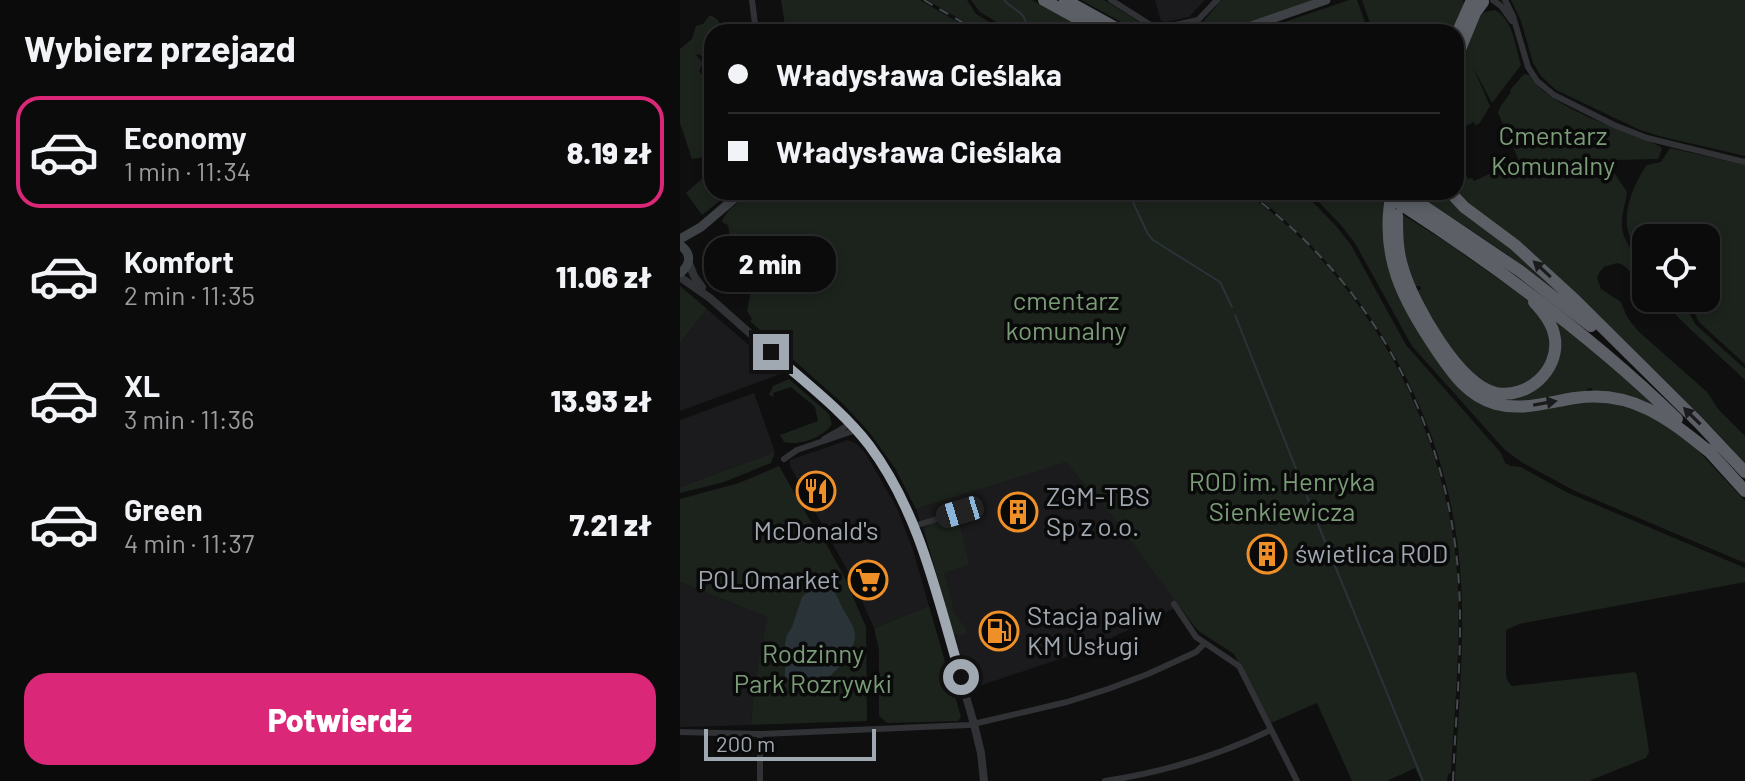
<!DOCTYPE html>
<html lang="pl">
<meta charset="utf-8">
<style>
body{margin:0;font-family:Barlow,sans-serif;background:#19191a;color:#f1f3f6;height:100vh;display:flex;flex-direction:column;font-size:30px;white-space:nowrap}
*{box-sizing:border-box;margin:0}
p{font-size:26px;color:#9a9b9d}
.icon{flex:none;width:44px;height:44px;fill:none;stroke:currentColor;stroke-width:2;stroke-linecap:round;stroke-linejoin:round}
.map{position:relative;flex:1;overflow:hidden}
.side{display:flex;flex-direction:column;background:#0b0b0c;width:680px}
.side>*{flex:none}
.hud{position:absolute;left:24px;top:24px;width:760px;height:176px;border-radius:24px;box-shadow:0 4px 12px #0003,0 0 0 2px #2b2b2d;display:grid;align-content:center;height:176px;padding:0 24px;background:#0b0b0c}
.tools{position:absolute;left:952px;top:224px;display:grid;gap:16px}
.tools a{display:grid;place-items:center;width:88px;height:88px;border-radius:16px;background:#0b0b0c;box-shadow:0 4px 12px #0003,0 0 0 2px #2b2b2d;font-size:40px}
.scale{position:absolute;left:24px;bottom:20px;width:172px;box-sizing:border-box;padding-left:8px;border:4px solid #a0a8b1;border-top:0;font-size:22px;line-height:28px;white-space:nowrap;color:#a0a8b1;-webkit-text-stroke:6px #0a0a0b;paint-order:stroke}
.end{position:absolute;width:36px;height:36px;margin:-18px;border:10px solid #a0a8b1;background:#111;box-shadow:0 0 0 4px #111}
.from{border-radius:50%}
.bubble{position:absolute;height:56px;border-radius:24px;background:#0b0b0c;box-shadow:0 4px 12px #0003,0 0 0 2px #2b2b2d;font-size:26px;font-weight:800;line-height:56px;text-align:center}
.car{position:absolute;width:24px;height:48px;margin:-24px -12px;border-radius:10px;box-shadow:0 0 6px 2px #0007;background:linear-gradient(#222 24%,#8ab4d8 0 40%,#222 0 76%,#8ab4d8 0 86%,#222 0)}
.hud b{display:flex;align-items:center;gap:28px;height:76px;font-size:30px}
.hud b+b{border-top:2px solid #2b2b2d}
.hud i{width:20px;height:20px;background:#f1f3f6}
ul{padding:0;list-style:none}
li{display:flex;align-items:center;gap:24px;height:112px;margin:0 16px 12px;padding:0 8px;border:4px solid transparent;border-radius:24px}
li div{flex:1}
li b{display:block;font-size:30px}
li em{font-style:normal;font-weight:800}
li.selected{border-color:#db2777}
li>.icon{width:72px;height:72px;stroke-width:1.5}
h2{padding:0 24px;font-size:36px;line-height:96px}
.button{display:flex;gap:16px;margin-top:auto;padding:16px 24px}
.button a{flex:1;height:92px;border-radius:24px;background:#db2777;color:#fff;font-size:32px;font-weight:800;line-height:92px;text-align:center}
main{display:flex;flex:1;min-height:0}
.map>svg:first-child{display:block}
.built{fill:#1b1b1d}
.green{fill:#1c231c}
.water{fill:#293338}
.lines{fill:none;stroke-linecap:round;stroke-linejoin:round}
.stream{stroke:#293338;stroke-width:2}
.minor{stroke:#303235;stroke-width:6}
.tertiary{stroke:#303235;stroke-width:8}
.secondary{stroke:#3e4145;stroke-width:9}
.motorway{stroke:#5c6066;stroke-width:12}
.rail{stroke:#474a4e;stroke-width:2;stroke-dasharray:10 8;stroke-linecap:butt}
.motorway-bridge{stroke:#5c6066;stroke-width:12}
.oneway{fill:#1a1b1d}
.route{stroke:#a0a8b1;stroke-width:10}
.labels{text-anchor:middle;stroke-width:7;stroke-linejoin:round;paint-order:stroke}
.park-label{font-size:26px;fill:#7a9d77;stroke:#0a0a0b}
.poi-label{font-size:26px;fill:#a0a8b1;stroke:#0a0a0b;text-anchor:start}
</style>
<main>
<section class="side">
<h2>Wybierz przejazd</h2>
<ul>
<li class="selected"><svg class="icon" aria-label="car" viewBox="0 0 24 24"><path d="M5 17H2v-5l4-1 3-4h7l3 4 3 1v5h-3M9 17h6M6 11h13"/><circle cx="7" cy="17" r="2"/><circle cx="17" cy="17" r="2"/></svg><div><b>Economy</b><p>1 min · 11:34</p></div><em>8.19 zł</em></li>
<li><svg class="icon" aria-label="car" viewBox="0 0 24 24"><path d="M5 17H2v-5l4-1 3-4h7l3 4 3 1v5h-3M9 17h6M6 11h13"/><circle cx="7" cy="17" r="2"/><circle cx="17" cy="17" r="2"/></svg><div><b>Komfort</b><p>2 min · 11:35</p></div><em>11.06 zł</em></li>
<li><svg class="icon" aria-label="car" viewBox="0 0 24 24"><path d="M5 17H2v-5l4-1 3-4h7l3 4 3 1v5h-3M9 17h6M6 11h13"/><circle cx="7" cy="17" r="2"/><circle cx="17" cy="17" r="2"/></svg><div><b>XL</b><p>3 min · 11:36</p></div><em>13.93 zł</em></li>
<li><svg class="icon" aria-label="car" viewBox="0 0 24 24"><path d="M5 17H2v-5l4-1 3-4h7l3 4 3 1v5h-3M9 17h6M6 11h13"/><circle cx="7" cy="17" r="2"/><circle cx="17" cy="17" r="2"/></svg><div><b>Green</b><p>4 min · 11:37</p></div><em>7.21 zł</em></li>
</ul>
<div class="button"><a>Potwierdź</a></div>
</section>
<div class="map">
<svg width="1065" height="781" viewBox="0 0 1065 781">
<rect width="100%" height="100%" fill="#0f0f10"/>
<path class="built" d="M475,0H525L509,17L486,22L481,21Z
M27,309L70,346L73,347L100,370V374L0,411V343Z
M74,393L95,452L0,487V420Z
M168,440L177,444L186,454L217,508L233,550L249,606L194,628L171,577L110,466V460Z
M386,461L437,522L497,602L492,605L495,608L401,652L290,689L254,562L236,509Z
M0,582L89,617L74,687L71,725L0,727Z"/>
<path class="green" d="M101,0H240L295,32H106Z
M247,0H287L296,14L326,32H302Z
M291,0H352L410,32H333L300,12Z
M401,0H424L472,30L486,31L514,27L524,21L541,0H635L542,32H459Z
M669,0H677L686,25L690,23L682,0H783L784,3L774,32H575Z
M831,0H1065V156L979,136L958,129L876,90L861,76L853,63L841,21Z
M815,10C834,21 835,46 841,65L812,103L793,67L810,106L799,124L795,125L794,122L776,131V70L797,16L800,17L804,12Z
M29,16H32L38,20L43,32H32V64L31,61L18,54L16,55L23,63L19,71L26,79L32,91V156L12,159L0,123V49L12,39L16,26L23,24Z
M844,74L849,75C872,111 943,128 981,147L982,149L978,159L934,160L929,165L947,192C946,201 943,209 942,219C940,238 953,253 966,266V286L943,265L937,263L924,267L919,273L917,278L921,289L941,302L947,317L958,331L1027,392L1038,409L1065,436V463C980,368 880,287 785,204L776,192V154L788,179L792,178L794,181L822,168V164L831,160L833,161L835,165L840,163L818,113L820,107L831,92L830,90Z
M990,148L1065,165V364L1019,322L1007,298H1026V238H966V261C944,237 942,218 954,188C958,180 961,172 967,165L981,162Z
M32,174V192H51L22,215L6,193L24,177Z
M70,192H565C680,274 754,404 774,543C784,618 775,697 771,773L768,774L767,781H741L735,768L707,781H672L637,703L591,723L554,654L520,632L514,626L437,522L386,462L236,509L216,470L190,433L163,404L70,321L72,319L67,311L75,270L73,266H71V269C57,268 52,268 49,254L53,253L55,248L61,245V241L51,243L48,225L43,223L42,220L49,210Z
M571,192H623L656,226L671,245L726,345L821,453L825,463L831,466L841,467L886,492L1065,568V582L839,624L826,630V676L828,682L832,686L955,672L957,675L968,744L969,752L966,758L909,781H775C778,711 786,639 780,568C768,417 690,284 571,192Z
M629,192H688L707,204V252L799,401L914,399L960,408L1013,445L1065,501V563L895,491L843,463L825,450L732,346L675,243L661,225Z
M734,192H766L811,230L903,312L828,255Z
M712,208L715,209C711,271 731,303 765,352C775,367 786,383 803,392C834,407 872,387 878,352C880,339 875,327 871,316L907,345L981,411L950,398L916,394L911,388L907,389L906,392L901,394C875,398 848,408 821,402C811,400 801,396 793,390C771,374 729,307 721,282C713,258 711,233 712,208Z
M720,213L766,242L841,295L850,302L870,331L871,349L865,367L841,387L818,389L798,381L757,330L737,291L741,289L740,286H734L724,264Z
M0,286L27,309L0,343Z
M979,298H1002L1015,324L1065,369V380L1007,326Z
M109,379L149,414L152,424C143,438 119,446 104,442L100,435L138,421L135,407L111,387L93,393L94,397L89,395L93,386Z
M95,452L91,463L44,482L0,493V487Z
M99,466L132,524L136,526L163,574L186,627L187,721L71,725L74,687L88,617L0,582V499L59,483Z
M271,518L275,519L279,523L289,564L264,573L273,607L271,609L287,630L285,634L279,636L274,634L244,531L251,524Z
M249,606L281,717L278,721L207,723L199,716V650L194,628Z"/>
<path class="water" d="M141,584C152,585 157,595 161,605C165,614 174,624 175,634C177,652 146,687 127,687C119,687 111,682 105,676V643L107,635L112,627L122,597L133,587Z"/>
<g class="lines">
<path class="stream" d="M324,0C336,13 348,11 346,32
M448,192L468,234L473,240L540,282L552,307
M555,315L632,509
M635,517L743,781"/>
<path class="minor" d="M72,0L76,32
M431,0L469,24L482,28L518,20L537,0
M813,0L821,6L832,21
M825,0L833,16L848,67L857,81L874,95L934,125L967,138L1065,162
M144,439L170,424
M104,459L117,450L176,430
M234,526L297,507
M494,604L516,637L559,666L617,781
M0,732L80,734L289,725L387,702L428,689L468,674L516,652L525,643
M80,781V734
M425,781C484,772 538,756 591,730"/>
<path class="tertiary" d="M9,263L14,276L22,287
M0,277L30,298L151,405L187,442L204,468L221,497L242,545L294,724L301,753L304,781"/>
<path class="secondary" d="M554,32L646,0
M0,239L21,227L62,192
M0,245C12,253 11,265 0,273"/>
<path class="motorway" d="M364,0L422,32
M385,0L443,32
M776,36L792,0
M776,59L795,13L803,2
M712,192C699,256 723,301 758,352C773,374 788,396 816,404C842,411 869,402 895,398C953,389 990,420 1032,454
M723,192L840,271L911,326
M770,192L784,207L835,245L895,300L1018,422L1065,472
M725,207C822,270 914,338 997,419
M717,215C717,233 717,251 723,269C733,304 779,385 816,393C847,399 879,371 875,339C873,324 864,313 854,302
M1027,449L1065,491"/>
<path class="rail" d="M244,0L299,32
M567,192C682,274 757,405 775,544C786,622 776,703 773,781"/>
<path class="motorway-bridge" d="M704,194L725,207"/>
</g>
<defs><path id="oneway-solid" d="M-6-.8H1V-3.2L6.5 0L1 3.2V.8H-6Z" transform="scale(2)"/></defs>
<g class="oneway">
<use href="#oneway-solid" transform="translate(862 269) rotate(-137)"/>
<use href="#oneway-solid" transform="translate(865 403) rotate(-10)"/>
<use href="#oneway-solid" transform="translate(1012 416) rotate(-135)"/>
</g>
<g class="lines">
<path class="route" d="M91,352C124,382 161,409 189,445C240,513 257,597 281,677"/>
</g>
<defs>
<g id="restaurant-ring" transform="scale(2)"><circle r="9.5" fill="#0a0a0b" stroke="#ef8f28" stroke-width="1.5"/><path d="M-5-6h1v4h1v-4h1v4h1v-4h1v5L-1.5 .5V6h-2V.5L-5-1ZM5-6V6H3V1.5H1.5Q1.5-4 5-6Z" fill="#ef8f28"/></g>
<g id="building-ring" transform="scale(2)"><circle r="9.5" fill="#0a0a0b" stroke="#ef8f28" stroke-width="1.5"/><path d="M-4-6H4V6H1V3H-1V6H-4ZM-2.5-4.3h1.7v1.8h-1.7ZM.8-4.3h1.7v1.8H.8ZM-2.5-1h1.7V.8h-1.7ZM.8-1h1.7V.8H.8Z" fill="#ef8f28"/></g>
<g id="supermarket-ring" transform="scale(2)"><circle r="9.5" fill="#0a0a0b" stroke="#ef8f28" stroke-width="1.5"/><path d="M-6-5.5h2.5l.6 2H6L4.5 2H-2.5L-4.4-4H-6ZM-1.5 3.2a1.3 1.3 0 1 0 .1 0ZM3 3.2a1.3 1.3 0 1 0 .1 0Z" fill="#ef8f28"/></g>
<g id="fuel-ring" transform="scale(2)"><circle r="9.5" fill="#0a0a0b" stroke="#ef8f28" stroke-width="1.5"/><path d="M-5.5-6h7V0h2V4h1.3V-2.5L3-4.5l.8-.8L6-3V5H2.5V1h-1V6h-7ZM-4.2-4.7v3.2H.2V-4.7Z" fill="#ef8f28"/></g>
</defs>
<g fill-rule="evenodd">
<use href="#restaurant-ring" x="136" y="491"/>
<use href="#building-ring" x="338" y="512"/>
<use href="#building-ring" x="587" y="554"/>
<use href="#supermarket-ring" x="188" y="580"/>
<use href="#fuel-ring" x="319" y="631"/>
</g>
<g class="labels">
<g class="park-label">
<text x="873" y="145">Cmentarz<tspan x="873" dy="30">Komunalny</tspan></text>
<text x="386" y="310">cmentarz<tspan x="386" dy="30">komunalny</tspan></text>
<text x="602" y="491">ROD im. Henryka<tspan x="602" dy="30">Sienkiewicza</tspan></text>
<text x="133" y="663">Rodzinny<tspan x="133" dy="30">Park Rozrywki</tspan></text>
</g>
<g class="poi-label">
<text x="366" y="506">ZGM-TBS<tspan x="366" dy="30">Sp z o.o.</tspan></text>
<text x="136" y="540" text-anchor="middle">McDonald's</text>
<text x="615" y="563">świetlica ROD</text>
<text x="160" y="589" text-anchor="end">POLOmarket</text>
<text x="347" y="625">Stacja paliw<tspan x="347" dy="30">KM Usługi</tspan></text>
</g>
</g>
</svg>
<div class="tools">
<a><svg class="icon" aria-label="locate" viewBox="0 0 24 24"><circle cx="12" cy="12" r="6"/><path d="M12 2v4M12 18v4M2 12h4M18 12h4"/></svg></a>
</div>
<div class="scale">200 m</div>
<i class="end from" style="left:281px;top:677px"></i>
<i class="end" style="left:91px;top:352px"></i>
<div class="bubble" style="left:24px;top:236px;width:132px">2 min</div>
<i class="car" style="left:280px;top:512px;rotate:253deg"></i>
<div class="hud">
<b><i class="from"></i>Władysława Cieślaka</b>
<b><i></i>Władysława Cieślaka</b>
</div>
</div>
</main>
